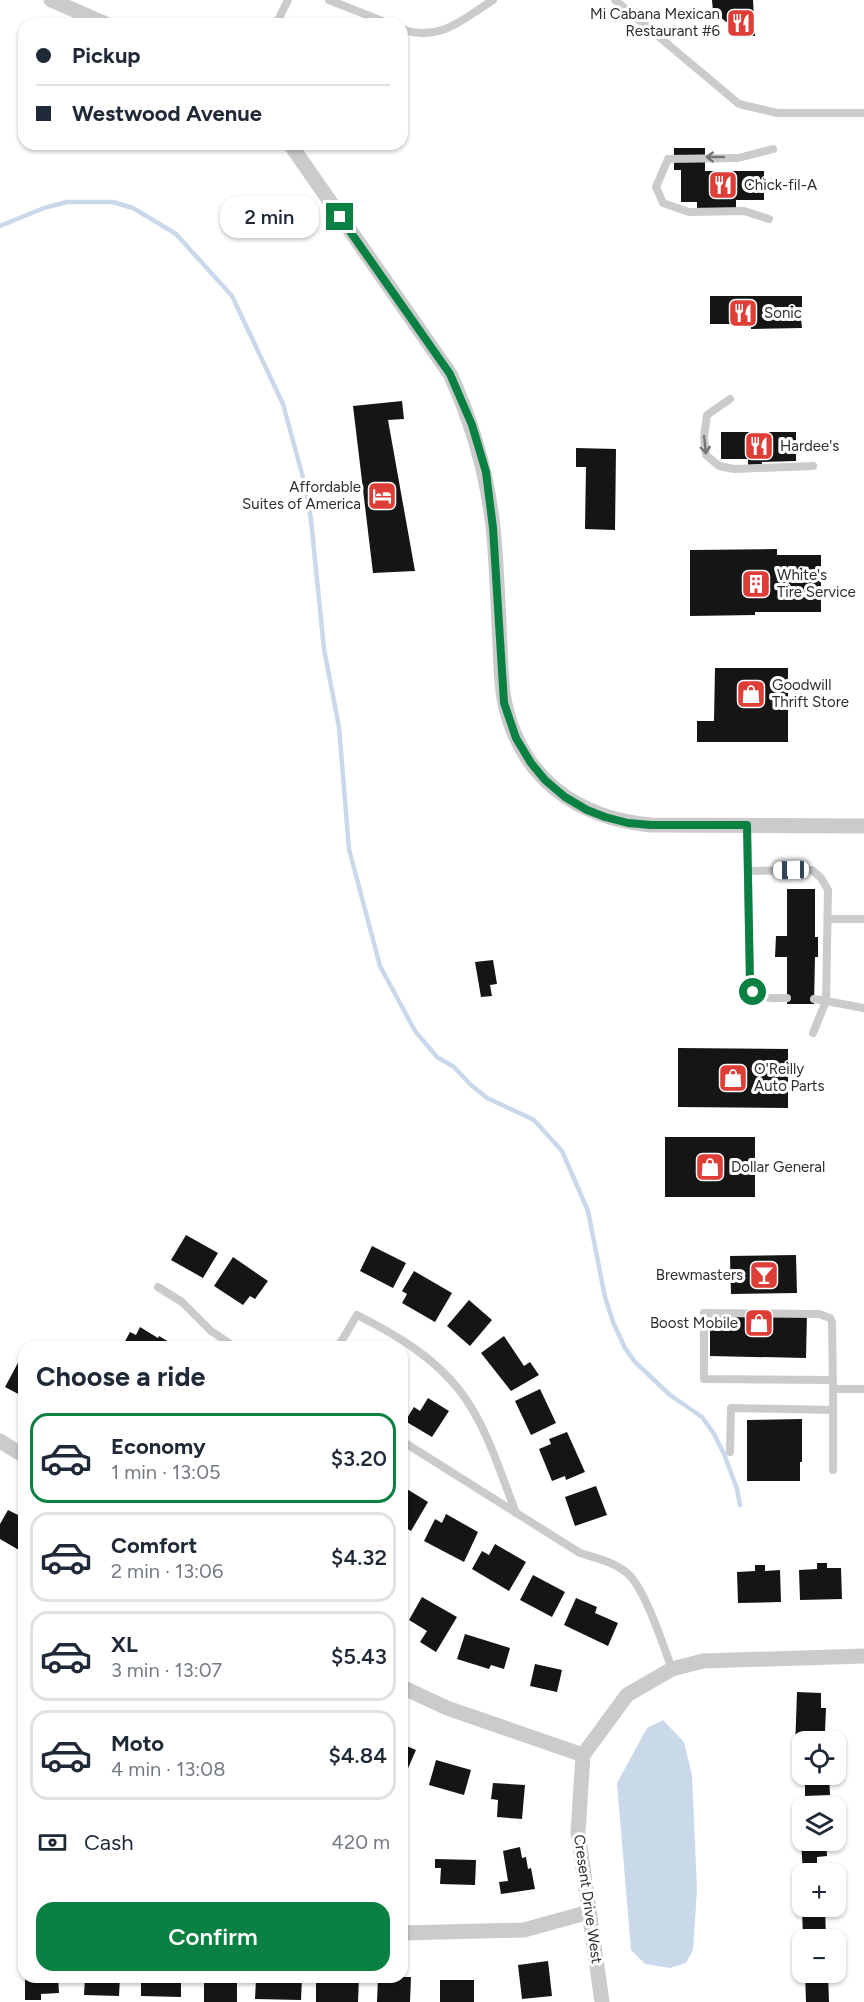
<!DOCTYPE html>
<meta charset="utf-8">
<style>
body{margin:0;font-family:Figtree,sans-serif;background:#f6f6f7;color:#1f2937;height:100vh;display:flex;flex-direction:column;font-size:22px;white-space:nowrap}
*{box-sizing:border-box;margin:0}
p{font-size:20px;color:#747a83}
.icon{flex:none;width:33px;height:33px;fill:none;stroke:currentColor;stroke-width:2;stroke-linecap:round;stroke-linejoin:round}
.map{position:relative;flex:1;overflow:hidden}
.side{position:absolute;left:18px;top:1341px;width:390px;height:642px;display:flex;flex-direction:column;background:#fff;border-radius:18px;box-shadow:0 2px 4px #0004}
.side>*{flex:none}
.guide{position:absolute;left:18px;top:18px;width:390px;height:132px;border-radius:18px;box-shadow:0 2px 4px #0004;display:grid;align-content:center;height:132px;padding:0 18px;background:#fff}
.fabs{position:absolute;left:792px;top:1731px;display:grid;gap:12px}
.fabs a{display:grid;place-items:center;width:54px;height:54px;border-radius:12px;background:#fff;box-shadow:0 2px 4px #0004;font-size:30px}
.end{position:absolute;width:27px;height:27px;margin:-14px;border:8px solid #0b8043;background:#fff;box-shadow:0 0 0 3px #fff}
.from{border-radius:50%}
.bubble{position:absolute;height:42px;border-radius:18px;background:#fff;box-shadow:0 2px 4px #0004;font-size:20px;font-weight:600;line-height:42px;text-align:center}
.car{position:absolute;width:18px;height:36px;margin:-18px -9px;border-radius:8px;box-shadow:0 0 4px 2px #0007;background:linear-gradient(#fff 24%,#345 0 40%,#fff 0 76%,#345 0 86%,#fff 0)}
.guide b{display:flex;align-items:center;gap:21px;height:57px;font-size:22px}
.guide b+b{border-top:2px solid #e0e1e3}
.guide i{width:15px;height:15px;background:#1f2937}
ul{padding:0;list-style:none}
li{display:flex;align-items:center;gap:18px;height:90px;margin:0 12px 9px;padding:0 6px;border:3px solid #e0e1e3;border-radius:18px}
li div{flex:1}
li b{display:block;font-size:22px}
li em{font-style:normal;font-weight:600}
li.active{border-color:#0b8043}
li>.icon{width:54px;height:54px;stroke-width:1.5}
h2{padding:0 18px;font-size:27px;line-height:72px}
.pay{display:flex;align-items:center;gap:15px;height:66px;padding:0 18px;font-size:22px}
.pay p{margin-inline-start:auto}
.primary-button{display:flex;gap:12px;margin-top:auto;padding:12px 18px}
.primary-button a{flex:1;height:69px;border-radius:18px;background:#0b8043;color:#fff;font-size:24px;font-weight:600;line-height:69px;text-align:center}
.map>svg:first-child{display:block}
.water{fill:#c9d9ea}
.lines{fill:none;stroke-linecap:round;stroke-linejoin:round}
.stream{stroke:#c9d9ea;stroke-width:4.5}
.building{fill:#151515}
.lane{stroke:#cbcbcb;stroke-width:8}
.street{stroke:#cbcbcb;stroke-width:15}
.oneway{stroke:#757575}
.route{stroke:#0b8043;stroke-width:8}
.labels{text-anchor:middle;stroke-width:6;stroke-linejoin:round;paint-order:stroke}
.poi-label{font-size:15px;fill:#2e2e2e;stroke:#fff;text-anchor:start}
.street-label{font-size:15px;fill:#2e2e2e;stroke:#fff}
</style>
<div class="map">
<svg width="864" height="2002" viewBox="0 0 864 2002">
<rect width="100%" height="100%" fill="#fff"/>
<path class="water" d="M663,1720L684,1742L692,1775L697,1890L693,1950L686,1963L670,1968L645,1964L631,1950L617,1783L647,1728Z"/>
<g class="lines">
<path class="stream" d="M0,226L44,208L67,202H113L133,208L176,234L232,296L283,404L305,485L311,520L324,649L339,727L349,849L380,966L415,1031L437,1057L454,1067L471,1085L487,1098L534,1120L562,1151L588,1211L605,1297L613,1322L625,1348L635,1362L670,1395L702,1417L714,1434L724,1454L737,1489L740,1505"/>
</g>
<path class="building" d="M712,0H753L755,36H743L713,11Z
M674,148H705V171H764V200H736V210H697V202H681V170H674Z
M710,296H802V307H777V319H801L802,328L751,329V324H710Z
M402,401L404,419L388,420L415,571L373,573L353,406Z
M721,432H796V461L762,462V467H748V459H721Z
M576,448L616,449L615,530L585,529L586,467H576Z
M777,549V555H821V612H755V615L690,616V550Z
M715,668H788V742H697V721H714Z
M787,889H815V937H818V957H815L814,1004H787V957H775L776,936H787Z
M493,960L497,984L490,985L492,996L481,997L475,962Z
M678,1048L788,1049V1108L678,1107Z
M665,1137H755V1197H665Z
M186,1235L218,1253L203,1278L171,1260Z
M372,1246L406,1263L393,1288L360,1271Z
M796,1255L797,1293L731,1294L730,1256Z
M233,1257L268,1281L255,1299L250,1296L243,1305L214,1286Z
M414,1271L452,1293L435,1322L402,1303L407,1294L402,1291Z
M469,1300L492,1320L470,1346L447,1326Z
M710,1312L807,1313L806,1358L710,1356Z
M140,1327L158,1338L159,1336L174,1345L173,1347H122L130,1332L136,1335Z
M504,1336L524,1366L530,1362L539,1375L511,1391L481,1353Z
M20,1359L24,1361V1397L5,1387Z
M540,1389L556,1423L531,1435L515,1401Z
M428,1398L449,1411L432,1437L405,1421L414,1407L420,1411Z
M802,1419V1462H800V1481H747V1420Z
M567,1432L585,1472L566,1480L565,1476L552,1481L539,1449L551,1444L549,1439Z
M402,1486L428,1502L411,1531L402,1526Z
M596,1486L607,1515L575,1526L565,1497Z
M8,1510L24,1518V1553L0,1539V1524Z
M446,1514L478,1532L464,1562L424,1541L435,1519L442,1523Z
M495,1544L526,1562L509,1591L472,1569L482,1551L489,1555Z
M817,1563H827V1568H841L842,1599L800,1600L799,1570L817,1569Z
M755,1565H765V1571L780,1570L781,1602L738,1603L737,1572L755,1571Z
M533,1575L565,1592L552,1617L520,1600Z
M422,1597L457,1617L436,1652L420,1642L427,1631L409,1620Z
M576,1598L597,1607L595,1613L618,1623L608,1646L564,1625Z
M465,1634L510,1648L504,1669L491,1665L489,1669L457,1659Z
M535,1664L562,1670L557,1692L530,1686Z
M797,1692L821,1693V1708H826L825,1732L821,1731V1742H802V1750L795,1749Z
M402,1744L416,1750L402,1782Z
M436,1760L471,1770L464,1795L429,1785Z
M810,1774H829L830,1795L805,1796V1776Z
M493,1783L525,1785L522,1819L497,1817L498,1800L491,1799Z
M801,1840H826L827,1856L817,1857V1874H803Z
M520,1847L522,1858L526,1857L528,1869L531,1868L535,1889L501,1894L499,1882L508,1881L503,1851Z
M402,1855H407L406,1883H402Z
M435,1859L476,1860L475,1885L440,1884L441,1868H435Z
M802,1906H825L826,1940H803Z
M548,1961L552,1996L522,1999L518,1965Z
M805,1972H828L829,2002H806Z
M25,1977H58L59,1993L41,1994V2000H25Z
M85,1977H120L119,1996L84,1995Z
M141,1977H181V1997L141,1996Z
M204,1977H237V2002H204Z
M270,1977H302L301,2000L255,1999L256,1979H270Z
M341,1977H359L358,2002H316V1982L340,1983Z
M378,1977H411L410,2002H377Z
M440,1980H474V2002H440Z"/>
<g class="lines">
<path class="lane" d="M329,0L390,24
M615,0L739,104L777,113H864
M276,24L288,0
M402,29C439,43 463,19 493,0
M769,219L744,211L689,212L663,203L656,187L668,159L738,158L773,149
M730,399L707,415L704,437L706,455L719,466L734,469L813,466
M747,825L750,983C756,1001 771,998 787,998
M748,871L812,870L821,878L828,890L826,1001L814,999
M828,919H864
M813,1033L826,1001L864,1008
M158,1287L182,1302L211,1331L235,1347
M338,1347L357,1315C395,1334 434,1357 460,1391C487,1426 500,1472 516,1513
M833,1380L704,1379V1313L819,1314L830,1318L832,1322L833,1389H864
M402,1441L580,1553C596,1558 614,1562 627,1573C645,1588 663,1645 672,1669
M730,1452L731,1408L833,1410
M833,1470V1389"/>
<path class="street" d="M51,0L106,24
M290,144L450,374C473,424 487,473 493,527C497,566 498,606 500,645C501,664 501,685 505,704C522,779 577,818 651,825L864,826
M0,1441L24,1456
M402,1687L447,1708L583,1755
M402,1933L524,1930L589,1912
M602,2002L578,1832L583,1755L627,1695L672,1669L703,1661L864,1656"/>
</g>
<defs><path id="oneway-shaft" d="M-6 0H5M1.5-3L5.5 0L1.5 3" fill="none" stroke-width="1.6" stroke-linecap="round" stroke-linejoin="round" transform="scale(1.5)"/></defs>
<g class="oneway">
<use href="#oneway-shaft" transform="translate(715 157) rotate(-180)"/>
<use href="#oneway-shaft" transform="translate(705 445) rotate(84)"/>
</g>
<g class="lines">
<path class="route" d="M340,217L450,374L472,425L486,472L493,528L504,703L516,738L531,763L545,780L565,797L587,810L605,817L628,823L651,825H747L750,983L753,992"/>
</g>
<defs>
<g id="restaurant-square" transform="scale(1.5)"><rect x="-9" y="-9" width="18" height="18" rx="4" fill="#de3e37" stroke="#fff"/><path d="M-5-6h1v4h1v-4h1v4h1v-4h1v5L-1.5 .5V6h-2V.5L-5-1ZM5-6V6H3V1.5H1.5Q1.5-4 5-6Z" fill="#fff"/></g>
<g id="hotel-square" transform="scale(1.5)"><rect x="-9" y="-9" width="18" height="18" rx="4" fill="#de3e37" stroke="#fff"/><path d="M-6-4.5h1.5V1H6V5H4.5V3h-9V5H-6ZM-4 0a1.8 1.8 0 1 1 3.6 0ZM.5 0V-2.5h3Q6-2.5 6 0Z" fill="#fff"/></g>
<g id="building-square" transform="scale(1.5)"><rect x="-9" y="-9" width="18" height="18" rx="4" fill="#de3e37" stroke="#fff"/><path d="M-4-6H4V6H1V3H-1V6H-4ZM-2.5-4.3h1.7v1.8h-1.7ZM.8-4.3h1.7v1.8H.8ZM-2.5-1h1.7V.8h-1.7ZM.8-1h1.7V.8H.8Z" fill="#fff"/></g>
<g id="shop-square" transform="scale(1.5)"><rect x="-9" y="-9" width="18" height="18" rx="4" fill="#de3e37" stroke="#fff"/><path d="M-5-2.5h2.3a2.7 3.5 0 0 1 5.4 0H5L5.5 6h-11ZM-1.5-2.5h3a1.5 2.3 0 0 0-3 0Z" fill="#fff"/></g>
<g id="bar-square" transform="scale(1.5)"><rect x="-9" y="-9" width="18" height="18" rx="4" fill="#de3e37" stroke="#fff"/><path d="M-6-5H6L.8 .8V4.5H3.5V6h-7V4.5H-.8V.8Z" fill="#fff"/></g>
</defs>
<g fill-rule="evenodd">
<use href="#restaurant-square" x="741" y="23"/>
<use href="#restaurant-square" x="723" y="185"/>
<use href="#restaurant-square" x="743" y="313"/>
<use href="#restaurant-square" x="759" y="446"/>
<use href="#hotel-square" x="382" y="496"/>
<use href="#building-square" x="756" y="584"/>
<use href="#shop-square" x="751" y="694"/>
<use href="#shop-square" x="733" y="1078"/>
<use href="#shop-square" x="710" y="1167"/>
<use href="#bar-square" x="764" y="1275"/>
<use href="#shop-square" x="759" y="1323"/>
</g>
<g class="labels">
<g class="poi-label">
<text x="720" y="19" text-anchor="end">Mi Cabana Mexican<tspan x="720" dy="17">Restaurant #6</tspan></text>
<text x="744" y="190">Chick-fil-A</text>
<text x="764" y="318">Sonic</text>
<text x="780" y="451">Hardee's</text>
<text x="361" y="492" text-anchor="end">Affordable<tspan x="361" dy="17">Suites of America</tspan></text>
<text x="777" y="580">White's<tspan x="777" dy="17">Tire Service</tspan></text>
<text x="772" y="690">Goodwill<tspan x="772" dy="17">Thrift Store</tspan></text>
<text x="754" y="1074">O'Reilly<tspan x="754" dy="17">Auto Parts</tspan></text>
<text x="731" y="1172">Dollar General</text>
<text x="743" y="1280" text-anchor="end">Brewmasters</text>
<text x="738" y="1328" text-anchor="end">Boost Mobile</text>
</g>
<g class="street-label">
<text transform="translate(588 1899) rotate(82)" y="5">Cresent Drive West</text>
</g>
</g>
</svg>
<div class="fabs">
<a><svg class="icon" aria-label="locate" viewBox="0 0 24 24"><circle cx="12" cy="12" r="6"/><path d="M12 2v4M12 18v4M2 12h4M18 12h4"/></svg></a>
<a><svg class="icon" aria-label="layers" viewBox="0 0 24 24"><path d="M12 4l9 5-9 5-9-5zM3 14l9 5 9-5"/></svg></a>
<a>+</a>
<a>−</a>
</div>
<i class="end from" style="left:753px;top:992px"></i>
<i class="end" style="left:340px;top:217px"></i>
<div class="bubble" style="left:220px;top:196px;width:99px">2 min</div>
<i class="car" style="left:791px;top:870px;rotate:269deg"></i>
<div class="guide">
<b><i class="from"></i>Pickup</b>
<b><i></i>Westwood Avenue</b>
</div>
<section class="side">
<h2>Choose a ride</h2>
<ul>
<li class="active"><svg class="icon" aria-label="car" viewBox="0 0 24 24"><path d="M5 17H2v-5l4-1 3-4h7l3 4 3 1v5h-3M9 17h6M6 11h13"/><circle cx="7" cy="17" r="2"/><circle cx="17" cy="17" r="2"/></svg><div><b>Economy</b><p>1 min · 13:05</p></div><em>$3.20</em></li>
<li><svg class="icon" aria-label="car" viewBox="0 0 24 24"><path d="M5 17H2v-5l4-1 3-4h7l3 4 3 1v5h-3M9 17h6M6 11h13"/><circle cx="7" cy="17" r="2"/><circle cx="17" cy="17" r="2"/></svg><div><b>Comfort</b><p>2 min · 13:06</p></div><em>$4.32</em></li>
<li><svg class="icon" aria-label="car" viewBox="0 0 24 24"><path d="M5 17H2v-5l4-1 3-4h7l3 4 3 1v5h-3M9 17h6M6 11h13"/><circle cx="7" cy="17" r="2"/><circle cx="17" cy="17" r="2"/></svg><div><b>XL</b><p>3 min · 13:07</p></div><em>$5.43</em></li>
<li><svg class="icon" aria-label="car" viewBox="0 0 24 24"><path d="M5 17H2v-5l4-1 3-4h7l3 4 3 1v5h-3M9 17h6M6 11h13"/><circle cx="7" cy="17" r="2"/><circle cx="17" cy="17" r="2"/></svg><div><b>Moto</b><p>4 min · 13:08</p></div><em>$4.84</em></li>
</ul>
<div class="pay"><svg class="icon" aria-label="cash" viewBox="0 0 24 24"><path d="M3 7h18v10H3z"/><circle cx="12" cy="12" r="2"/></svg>Cash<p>420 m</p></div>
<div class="primary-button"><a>Confirm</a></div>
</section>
</div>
